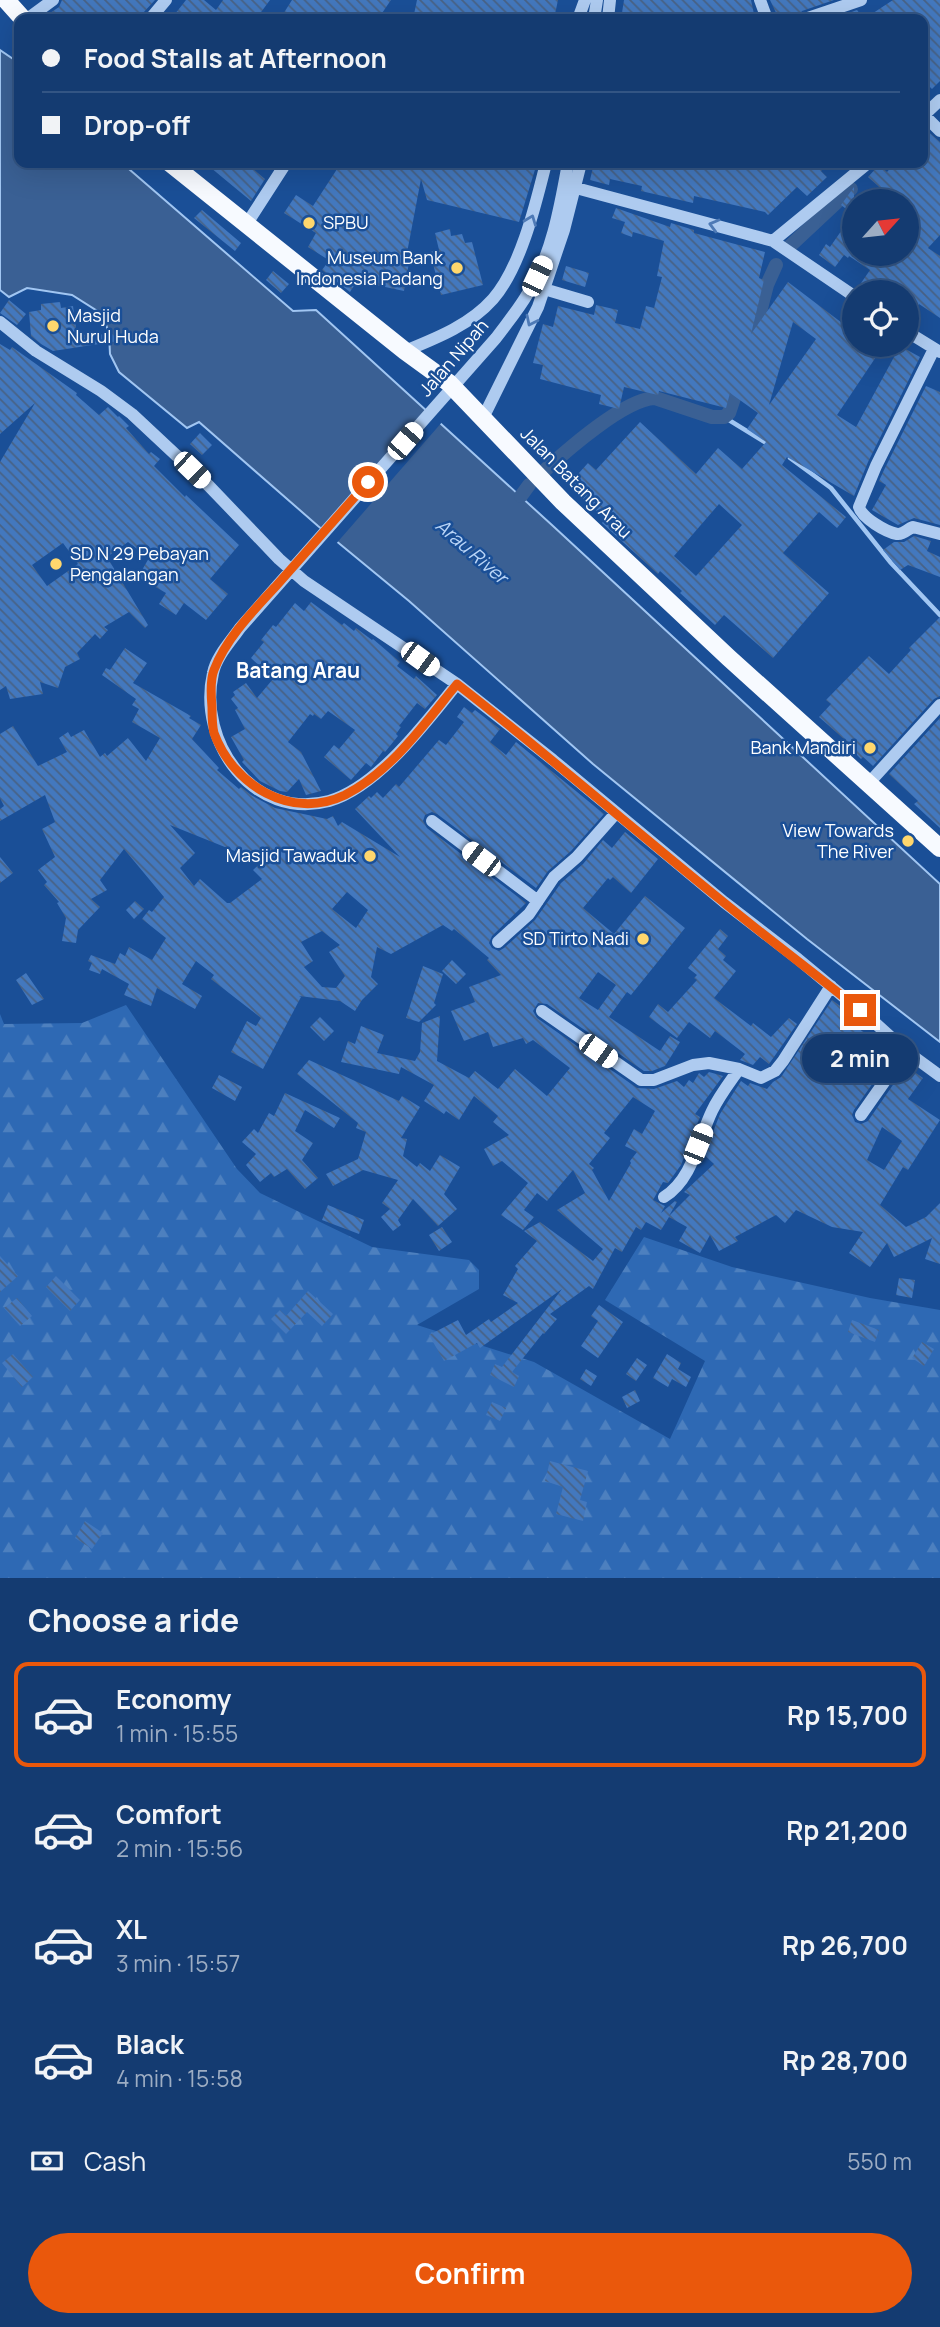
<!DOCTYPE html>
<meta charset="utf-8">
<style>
body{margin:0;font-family:Manrope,sans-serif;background:#214679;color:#f1f3f6;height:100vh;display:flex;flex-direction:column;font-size:26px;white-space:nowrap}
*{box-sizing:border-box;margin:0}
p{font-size:23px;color:#9dadc3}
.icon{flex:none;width:38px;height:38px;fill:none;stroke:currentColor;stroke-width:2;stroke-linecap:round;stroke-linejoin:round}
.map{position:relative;height:1578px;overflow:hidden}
.side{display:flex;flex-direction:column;background:#143b71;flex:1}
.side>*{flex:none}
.top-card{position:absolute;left:14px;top:14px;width:914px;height:154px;border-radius:14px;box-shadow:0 7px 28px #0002,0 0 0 2px #335584;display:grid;align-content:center;height:154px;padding:0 28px;background:#143b71}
.needle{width:46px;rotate:63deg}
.fabs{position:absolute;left:842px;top:189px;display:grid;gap:14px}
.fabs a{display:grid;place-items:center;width:77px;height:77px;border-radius:50%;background:#143b71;box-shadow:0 7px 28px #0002,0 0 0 2px #335584;font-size:35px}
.end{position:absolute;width:32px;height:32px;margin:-16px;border:9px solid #ea580c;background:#fff;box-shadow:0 0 0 4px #fff}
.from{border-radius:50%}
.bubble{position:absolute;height:49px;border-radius:24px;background:#143b71;box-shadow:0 7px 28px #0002,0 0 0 2px #335584;font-size:23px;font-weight:700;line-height:49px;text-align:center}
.car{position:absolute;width:21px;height:42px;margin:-21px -10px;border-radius:9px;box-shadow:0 0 5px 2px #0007;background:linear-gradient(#fff 24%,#345 0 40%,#fff 0 76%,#345 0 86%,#fff 0)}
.top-card b{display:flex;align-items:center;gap:24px;height:66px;font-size:26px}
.top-card b+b{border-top:2px solid #335584}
.top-card i{width:18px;height:18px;background:#f1f3f6}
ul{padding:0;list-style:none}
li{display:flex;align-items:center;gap:21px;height:105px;margin:0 14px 10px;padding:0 14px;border:4px solid transparent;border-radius:14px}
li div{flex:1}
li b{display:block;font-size:26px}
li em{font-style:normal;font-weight:700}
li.selected{border-color:#ea580c}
li>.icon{width:63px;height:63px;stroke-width:1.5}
h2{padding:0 28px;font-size:32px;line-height:84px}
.pay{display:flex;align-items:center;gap:18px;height:77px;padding:0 28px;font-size:26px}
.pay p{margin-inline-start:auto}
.button{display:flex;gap:14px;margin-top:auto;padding:14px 28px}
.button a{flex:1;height:80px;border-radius:42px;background:#ea580c;color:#fff;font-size:28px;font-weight:700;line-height:80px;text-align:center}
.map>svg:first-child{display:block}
.forest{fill:url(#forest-firs)}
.water{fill:#3a6094;stroke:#a1c6f2;stroke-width:2}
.pier{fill:#1a4f97}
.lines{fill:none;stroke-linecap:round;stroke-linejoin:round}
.stream{stroke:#a1c6f2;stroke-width:4.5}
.canal{stroke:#3a6094;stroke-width:14}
.building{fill:url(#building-back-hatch);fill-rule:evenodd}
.minor{stroke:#aecbf0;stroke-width:12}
.major{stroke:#f7faff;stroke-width:18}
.oneway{stroke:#4e7ab6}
.route{stroke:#ea580c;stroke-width:9}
.poi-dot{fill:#ffd76d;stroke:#1a4f97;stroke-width:2.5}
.labels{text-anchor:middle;stroke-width:5;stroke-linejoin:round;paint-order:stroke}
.poi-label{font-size:18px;fill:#fff;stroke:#1a4f97;text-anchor:end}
.street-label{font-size:18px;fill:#fff;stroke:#1a4f97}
.water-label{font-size:19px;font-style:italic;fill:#bad5f7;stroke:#1a4f97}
.quarter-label{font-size:21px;font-weight:bold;fill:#fff;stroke:#1a4f97}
</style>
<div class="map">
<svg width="940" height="1578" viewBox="0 0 940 1578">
<defs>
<pattern id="forest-firs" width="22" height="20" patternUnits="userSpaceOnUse" patternTransform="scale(1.75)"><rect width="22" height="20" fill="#2e69b4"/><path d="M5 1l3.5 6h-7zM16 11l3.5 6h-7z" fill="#4d80bf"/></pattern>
<pattern id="building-back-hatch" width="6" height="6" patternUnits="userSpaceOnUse" patternTransform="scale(1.75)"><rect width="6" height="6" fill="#4378be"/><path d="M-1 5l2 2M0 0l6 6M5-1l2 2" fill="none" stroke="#486285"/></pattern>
</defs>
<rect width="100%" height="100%" fill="#1a4f97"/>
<path class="forest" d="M126,1005L237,1169L260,1193L372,1247L469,1260L479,1270V1289L417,1325L534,1362L670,1439L705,1361L605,1300L644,1237L732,1267L870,1298L940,1310V1578H0V1014L4,1024L82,1023Z"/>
<path class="water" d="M0,50L19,63V163H122L293,311L316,310L553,526L940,884V1042L807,939L593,764L409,601L318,526L199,422L187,428L119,372L110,354L109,333L102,314L72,295L27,288L9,297L0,290Z"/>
<path class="pier" d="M428,407L443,421L335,545L318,531Z"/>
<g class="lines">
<path class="stream" d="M724,417L768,444
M790,458L831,488L891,563L940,615"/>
<path class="canal" d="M790,246L851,189
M751,347L767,285L776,265
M544,471C567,450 625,399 655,398L712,417H724L729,413L740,380
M521,496L529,485"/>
</g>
<path class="building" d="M62,0H155L143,13L141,19H98L91,13L85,19H46L44,17L59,7Z
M186,0H204L216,10L223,0H270L256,19H171Z
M292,0H391L378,19H280Z
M417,0H558L554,19H413Z
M624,0H751L755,19H621Z
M770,0H834L802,11L796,19H779Z
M893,0H940V81L932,89L929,86L922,92V19H831L857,10L864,19Z
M922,126L940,142V235L928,248L940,256V318L919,304L916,308L906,300V292H895L881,282L874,292H868L859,286L870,270L849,256L848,258L844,255L835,267L819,255L826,244L830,247L853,214L841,205L854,187V254H906V201H895L868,177L879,165L887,172L895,163H922Z
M205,163H246L265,179L251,201Z
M341,163H537L519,222L427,200L421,179L406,258L410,257L404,291L357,281L350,292L322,270L328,262L327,259L308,247L316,233L284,213L296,195L313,206Z
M594,163H829L821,171L827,177L807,196L797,187L768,215L765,212L694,196L693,203L641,191L642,186L610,179L609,185L590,180Z
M616,208L670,227L671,223L694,230V233L765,252L759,278L764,280L751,334L788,282L854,332V345H871L880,351L837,415L856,427L900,346L920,357L868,462L854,496L787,457L782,465L846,517L837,528L819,512L783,553L829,593L773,658L724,615L715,625L680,593L682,591L660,571L658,574L602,523L605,519L568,485L588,463L596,470L640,422L696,474L718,448L742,469L766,442L747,429L758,413L730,393L726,408L659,391L658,395L624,387L619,409L599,404L601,395L540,379L543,365L533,363L543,324L553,327L558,306L594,315L596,305L618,310L615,323L640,329L646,306L654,308L662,277L657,276L664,241L633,232L632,237L621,233L625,222L612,218ZM793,322L816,339L769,405ZM719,504L742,525L696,576L674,556Z
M202,210L241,243L235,251L194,218Z
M450,229L451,236L462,234L465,243L472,242L483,285L441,295L430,252L439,250L435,233Z
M566,266L589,273L585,287L562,280Z
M273,271L289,284L281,293L266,280Z
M9,300L26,314L17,325L0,313Z
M60,302L61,308L73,306L77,335L119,334V341L53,351L41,344L31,336L29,312L41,310V304Z
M0,344L10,350L12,347L77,393L76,395L99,415L108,407L118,417L119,416L129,426L126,428L149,454L151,452L160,459L154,466L185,497L186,495L239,545L210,579L228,594L206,620L184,603L176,615L159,604L166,593L138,577L149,558L128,542L107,557L148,625L145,628L129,612L104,627L108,630L100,639L95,634L77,653L80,659L65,667L58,688L40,682L43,694L10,699L6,686L0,690V462L35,403L0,434ZM63,543L78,564L47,586L32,565Z
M926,386L940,392V525L914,518L898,525L872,510L886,485L879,481L884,470Z
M200,433L212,445L202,455L190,444Z
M914,536L931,541L927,551L940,557V577L908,565L900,570L883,550L894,542H904Z
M311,602L342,625L344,623L354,631L356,628L372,640L373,639L400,662L397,666L414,679L416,676L437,695L425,709L417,703L399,726L401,727L396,734L398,736L385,752L383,751L371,767L366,763L351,780L324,757L334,745L339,749L355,730L328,711L321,719L314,714L313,716L310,714L288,742L301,752L321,791L306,795L299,779L287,792L280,791L260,781L242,762L244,760L231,737L245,729L235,710L238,708L231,699L235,695L233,692L246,683L257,698L273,679L251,658L264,642L261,640L273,625L276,627L295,603L304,611Z
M940,617V696L934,699L873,766L863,757L861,759L851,749L853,747L819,717L831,704L826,700L869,656L889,674L911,650L909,648Z
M125,648L147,663L133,683L191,716L189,718L201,725L192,739L219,768L217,770L239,789L241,787L251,795L275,808L327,819L333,816L338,826L342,822L400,857L355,809L369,796L371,798L377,792L383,798L396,784L399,787L439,740L446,745L464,722L457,717L464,707L472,713L475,710L500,729L490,742L506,755L516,742L604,814L571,851L548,871L536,888L437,814L432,812L425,815L423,821L427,828L526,903L492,936L489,943L492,948L499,951L504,948L535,920L561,883L583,864L603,840L612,848L625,832L658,859L631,893L613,877L610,880L608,878L583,908L614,934L645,896L685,928L631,995L627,992L609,1017L660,1051L670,1036L680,1042L665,1066L652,1071H644L547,1004L538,1003L533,1011L537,1018L637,1088L654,1089L677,1081L684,1087L689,1080L693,1083L699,1073L704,1077L709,1072L723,1076L695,1114L700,1117L681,1165L668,1183L663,1182L653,1200L665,1206L661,1213L675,1201L677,1202L669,1216L690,1195L684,1192L714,1164L704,1155L720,1114L741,1081L748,1086L750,1083L767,1089L773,1082L781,1077L832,1000L847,1011L842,1017L894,1053L854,1110L852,1115L855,1122L861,1124L868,1121L906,1066L923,1078L908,1099L940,1120L908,1170L903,1167L880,1205L906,1227L926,1217L940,1203V1264L925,1259L932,1238L894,1257L887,1243L870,1267L849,1253L863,1232L832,1227L796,1210L785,1223L776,1215L735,1237L738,1241L719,1251L710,1235L700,1253L679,1241L687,1227L669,1217L661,1230L646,1222L641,1230L636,1227L622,1252L615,1248L593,1289L589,1286L550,1314L557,1319L544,1334L543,1333L512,1372L519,1376L514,1387L490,1375L495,1364L502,1367L562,1289L480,1348L477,1343L444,1361L429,1335L458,1320L466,1335L489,1319L491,1322L518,1303L503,1295L518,1269L515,1266L537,1241L524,1231L540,1222L593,1261L603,1249L557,1210L585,1193L573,1170L547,1201L537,1193L524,1210L534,1217L523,1230L501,1215L528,1183L502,1161L493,1166L484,1149L509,1135L493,1122L498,1116L474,1096L459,1120L446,1111L444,1114L424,1101L434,1085L401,1067L399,1074L341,1062L348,1041L355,1044L361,1026L384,1035L377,1053L415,1061L420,1052L422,1023L440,1016L437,1061L469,1078L475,1071L498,1089L515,1069L547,1096L570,1068L533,1040L526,1044L523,1038L493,1047L488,1032L464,1041L451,1011L475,1002L469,987L501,975L487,960L489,958L454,929L452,931L443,925L391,954L377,947L371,977L378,984L362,1000L355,1011L340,1001L299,996L301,997L263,1069L231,1052L247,1021L256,1026L261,1018L211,979L214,975L196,961L182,984L202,996L195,1009L157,988L151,1006L124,995L129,984L102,969L100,974L89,970L92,963L88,961L91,955L115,964L120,953L125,956L129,947L152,960L166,938L142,919L149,910L152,912L164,897L124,849L100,880L107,890L91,899L100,907L78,930L76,943L62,941L66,918L57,903L59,902L44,885L47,882L38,870L55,857L42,829L55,822L45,795L0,821V809L4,806L0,798V734L13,726L38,766L67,752L59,738L68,732L71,737L84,730L100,757L105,753L107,756L128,738L146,761L160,738L132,722L139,709L132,705L136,699L102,675L106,668L110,670ZM170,825L262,862L253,870L262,879L230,903H227L200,879L194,886L180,868L195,853ZM347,892L368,910L356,928L332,909ZM322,931L340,945L329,952L345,976L336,988L322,987L304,967L313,961L301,942ZM598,972L616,985L598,1010L579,998ZM633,1097L655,1111L642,1134L634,1129L625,1146L637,1152L630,1161L631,1163L609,1201L592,1170L594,1168L589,1164L610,1138L604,1133ZM882,1127L902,1141L884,1170L867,1160Z
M940,718V828L914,804L918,801L889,774Z
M0,857L13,873L0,883Z
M135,901L144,909L134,919L126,910Z
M720,929L728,936L718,949L726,956L723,960L736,971L714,998L751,1026L753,1023L771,1037L789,1018L797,1024L769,1064L760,1057L753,1065L740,1060L745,1054L715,1031L710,1038L689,1022L677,1038L649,1017L658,1004L668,1012L697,980L694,978L697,975L688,968Z
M452,960L466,974L456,984L442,971Z
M423,966L443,974L434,1003L436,1005L419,1022L406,1018Z
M26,973L44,999L32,1005L16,980Z
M320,1017L334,1031L324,1041L310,1027Z
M309,1060L399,1101L402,1096L420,1107L401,1138L407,1139L403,1156L417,1167L420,1163L430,1171L440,1155L460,1167L444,1194L457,1209L438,1226L413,1199L398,1220L401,1225L393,1231L381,1217L390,1209L382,1203L398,1180L363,1170L333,1186L326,1174L358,1159L366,1132L356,1128L358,1123L297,1074Z
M219,1075L242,1087L235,1101L212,1088Z
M285,1093L340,1118L334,1128L305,1110L295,1131L313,1143L302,1160L318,1178L305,1189L287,1169L274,1177L271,1173L260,1182L246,1165L256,1154L242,1142L254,1129L258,1133L269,1113L274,1116Z
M328,1205L364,1220L359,1234L322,1220Z
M442,1227L452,1242L439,1251L429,1235Z
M0,1256L18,1276L0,1292Z
M56,1276L80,1300L70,1311L46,1287Z
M899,1278L915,1280L912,1298L896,1295Z
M308,1291L333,1314L322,1326L307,1312L286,1334L271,1319L280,1310L286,1316Z
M17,1298L32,1316L20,1326L4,1308Z
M599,1305L623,1322L598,1358L581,1346L598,1321L591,1316Z
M852,1320L879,1330L875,1342L848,1332Z
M922,1342L934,1349L924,1366L912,1358Z
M13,1354L33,1377L22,1387L2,1363Z
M667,1354L681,1363L678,1369L691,1377L686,1387L672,1379L668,1387L653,1378Z
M637,1358L647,1365L636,1381L626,1374Z
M586,1369L597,1376L591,1386L580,1379Z
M635,1390L640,1401L627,1408L622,1397Z
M492,1402L506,1408L500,1421L486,1415Z
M550,1461L588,1471L580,1500L587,1502L583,1521L556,1514L563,1487L545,1481Z
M85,1521L103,1533L92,1549L75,1538Z"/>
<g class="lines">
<path class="minor" d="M760,0L767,19
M27,19L53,0
M150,19L166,0
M578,19L585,0
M594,19L597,0
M608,19L610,0
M805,19L861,0
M924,115L940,131
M922,117L940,100
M576,188L773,241L854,296
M246,225L286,163
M773,241L868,163
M544,289L588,302
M0,322L36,351L101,391L132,414L209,486L279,559L304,581L457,684L553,760L724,902L798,959L874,1022L906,1051L940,1076
M906,331L940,352
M934,349L876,466L859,507C862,518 886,532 897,534C904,535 907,529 913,527L940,534
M405,351C437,338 470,325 493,299C521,267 536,203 546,163
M483,418L538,307L564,230L581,163
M457,684C426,722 378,787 329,801C254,821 197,743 213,673C216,657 231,641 240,628L496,338C507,323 519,309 528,293C552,254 560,207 568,163
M868,784L940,705
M432,821L538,901
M498,942L529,914L554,877L577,857L616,813
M542,1011L641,1080H654L693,1065L709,1063L739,1069L761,1078L775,1071L783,1061L831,986
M861,1115L906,1051
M664,1197C693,1179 698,1140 712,1111C719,1096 730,1082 739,1069"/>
<path class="major" d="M6,0L23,19
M170,163L405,351L449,383L563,502L729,658L940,848"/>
</g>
<defs><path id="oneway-chevron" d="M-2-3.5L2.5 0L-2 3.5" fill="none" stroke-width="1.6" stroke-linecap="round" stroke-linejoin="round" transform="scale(1.75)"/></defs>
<g class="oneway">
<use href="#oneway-chevron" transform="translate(531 220) rotate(-69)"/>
<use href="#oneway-chevron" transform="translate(714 225) rotate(-165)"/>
<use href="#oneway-chevron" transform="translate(531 321) rotate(116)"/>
</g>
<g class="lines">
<path class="route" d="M368,482C338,516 307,551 277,585C254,610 226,638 214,670C210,680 211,696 212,707C212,715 212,725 214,733C233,785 291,821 345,795C392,771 425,723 457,684C547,754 633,829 722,901C767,938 814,973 860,1010"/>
</g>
<g class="poi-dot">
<circle cx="309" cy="223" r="7"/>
<circle cx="457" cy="268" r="7"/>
<circle cx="53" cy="326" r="7"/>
<circle cx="56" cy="564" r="7"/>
<circle cx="870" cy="748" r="7"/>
<circle cx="908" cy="841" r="7"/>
<circle cx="370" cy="856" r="7"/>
<circle cx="643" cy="939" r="7"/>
</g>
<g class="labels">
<g class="poi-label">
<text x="323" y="229" text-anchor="start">SPBU</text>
<text x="443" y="264">Museum Bank<tspan x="443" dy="21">Indonesia Padang</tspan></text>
<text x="67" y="322" text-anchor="start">Masjid<tspan x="67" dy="21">Nurul Huda</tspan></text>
<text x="70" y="560" text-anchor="start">SD N 29 Pebayan<tspan x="70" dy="21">Pengalangan</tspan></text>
<text x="856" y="754">Bank Mandiri</text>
<text x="894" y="837">View Towards<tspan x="894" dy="21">The River</tspan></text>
<text x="356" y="862">Masjid Tawaduk</text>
<text x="629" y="945">SD Tirto Nadi</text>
</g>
<g class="street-label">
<text transform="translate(454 358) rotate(-49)" y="6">Jalan Nipah</text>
<text transform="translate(576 483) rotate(45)" y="6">Jalan Batang Arau</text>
</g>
<g class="water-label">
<text transform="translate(472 551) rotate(41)" y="7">Arau River</text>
</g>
<g class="quarter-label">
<text x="298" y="678">Batang Arau</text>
</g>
</g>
</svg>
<div class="fabs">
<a><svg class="needle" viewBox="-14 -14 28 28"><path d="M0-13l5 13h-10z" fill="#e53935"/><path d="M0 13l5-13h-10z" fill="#9dadc3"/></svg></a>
<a><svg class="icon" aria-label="locate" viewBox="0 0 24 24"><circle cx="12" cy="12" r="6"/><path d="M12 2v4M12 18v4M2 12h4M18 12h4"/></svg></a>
</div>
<i class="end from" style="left:368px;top:482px"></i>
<i class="end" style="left:860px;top:1010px"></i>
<div class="bubble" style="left:802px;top:1034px;width:116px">2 min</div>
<i class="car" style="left:537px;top:276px;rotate:25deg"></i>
<i class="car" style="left:405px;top:441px;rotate:41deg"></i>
<i class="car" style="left:192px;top:470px;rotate:134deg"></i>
<i class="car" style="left:420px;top:659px;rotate:126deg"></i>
<i class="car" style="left:481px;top:859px;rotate:307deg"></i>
<i class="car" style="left:598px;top:1051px;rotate:125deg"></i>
<i class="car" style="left:698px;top:1144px;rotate:22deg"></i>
<div class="top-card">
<b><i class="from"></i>Food Stalls at Afternoon</b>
<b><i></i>Drop-off</b>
</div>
</div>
<section class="side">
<h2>Choose a ride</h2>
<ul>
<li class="selected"><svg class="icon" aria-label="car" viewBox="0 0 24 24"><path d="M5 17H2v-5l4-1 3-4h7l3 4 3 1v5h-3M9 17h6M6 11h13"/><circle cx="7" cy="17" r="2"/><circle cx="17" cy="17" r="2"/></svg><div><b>Economy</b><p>1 min · 15:55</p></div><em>Rp 15,700</em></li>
<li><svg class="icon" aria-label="car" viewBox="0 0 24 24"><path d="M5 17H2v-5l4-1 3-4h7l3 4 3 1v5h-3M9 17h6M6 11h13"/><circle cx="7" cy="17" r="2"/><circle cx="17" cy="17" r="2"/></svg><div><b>Comfort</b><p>2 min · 15:56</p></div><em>Rp 21,200</em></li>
<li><svg class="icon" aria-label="car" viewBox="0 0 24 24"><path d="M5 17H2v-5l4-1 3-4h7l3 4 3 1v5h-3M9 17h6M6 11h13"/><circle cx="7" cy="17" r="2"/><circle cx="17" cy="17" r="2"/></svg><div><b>XL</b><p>3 min · 15:57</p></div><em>Rp 26,700</em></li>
<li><svg class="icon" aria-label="car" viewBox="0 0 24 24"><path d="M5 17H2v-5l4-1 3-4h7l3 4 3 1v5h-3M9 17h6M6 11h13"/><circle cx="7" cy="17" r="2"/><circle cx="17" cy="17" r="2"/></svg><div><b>Black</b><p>4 min · 15:58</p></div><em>Rp 28,700</em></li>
</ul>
<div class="pay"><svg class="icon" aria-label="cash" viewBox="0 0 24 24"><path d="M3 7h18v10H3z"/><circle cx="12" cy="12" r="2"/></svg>Cash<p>550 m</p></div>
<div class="button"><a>Confirm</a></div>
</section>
